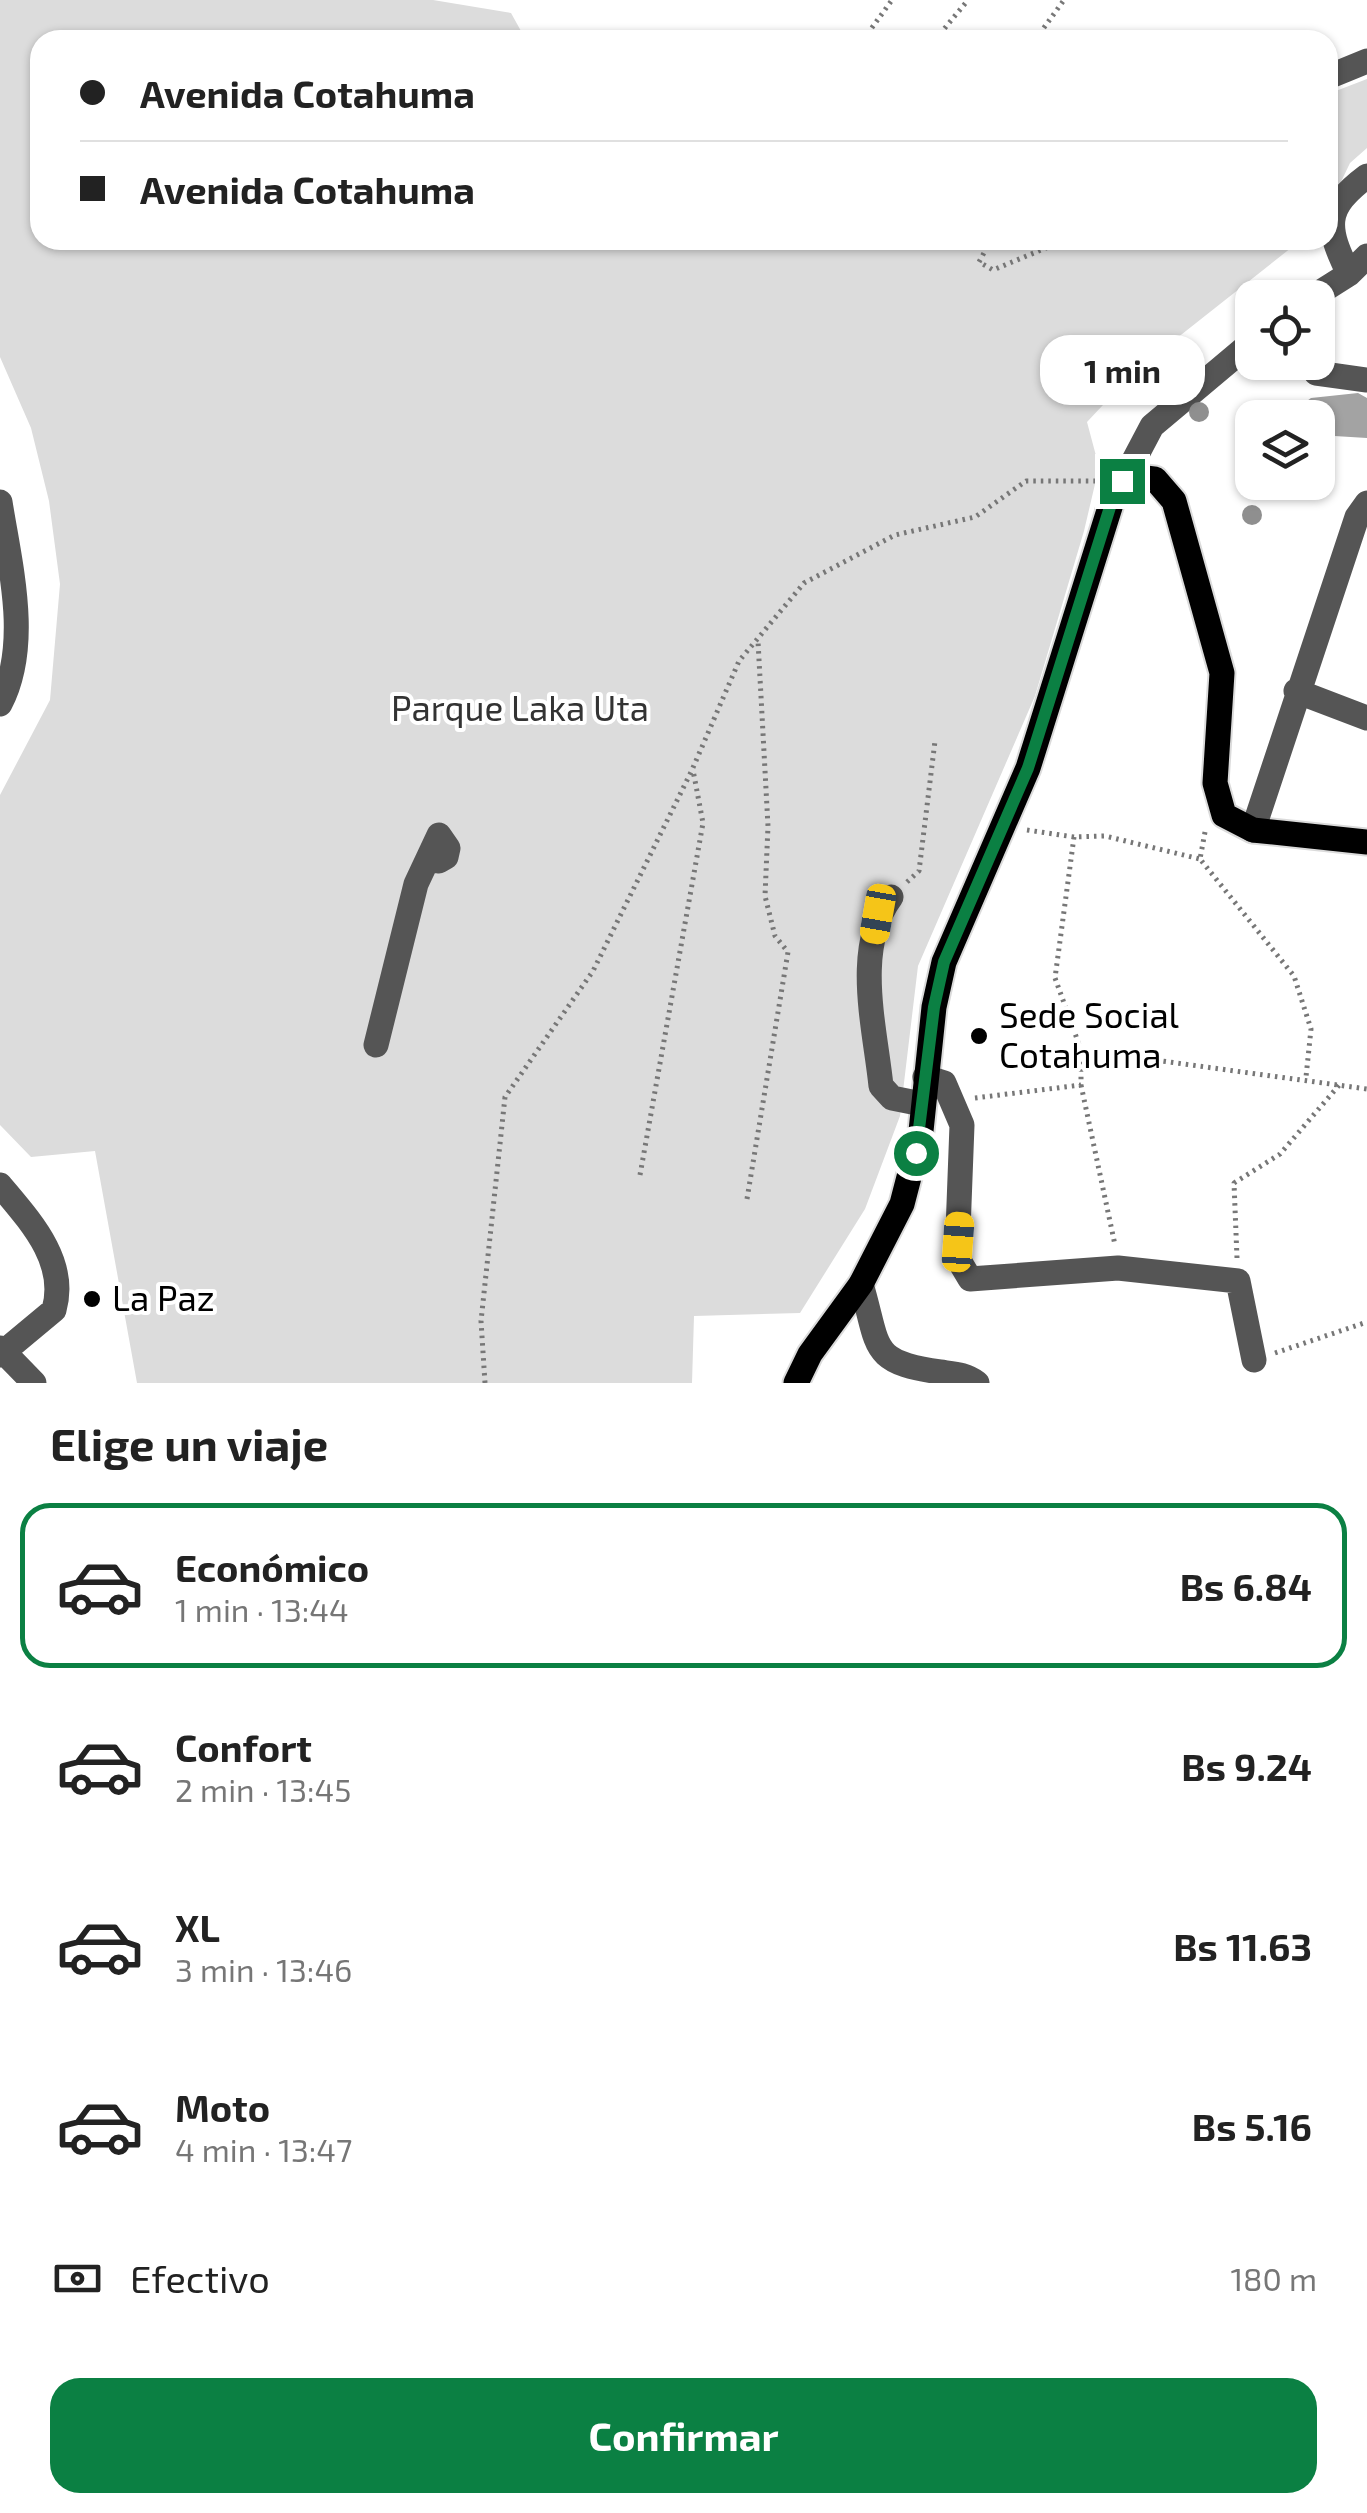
<!DOCTYPE html>
<html lang="es">
<meta charset="utf-8">
<style>
body{margin:0;font-family:"Exo 2",sans-serif;background:#f6f6f6;color:#222;height:100vh;display:flex;flex-direction:column;font-size:38px;white-space:nowrap}
*{box-sizing:border-box;margin:0}
p{font-size:32px;color:#767676}
.icon{flex:none;width:55px;height:55px;fill:none;stroke:currentColor;stroke-width:2;stroke-linecap:round;stroke-linejoin:round}
.map{position:relative;height:1383px;overflow:hidden}
.sheet{display:flex;flex-direction:column;background:#fff;flex:1}
.sheet>*{flex:none}
.banner{position:absolute;left:30px;top:30px;width:1308px;height:220px;border-radius:30px;box-shadow:0 2px 8px #0004;display:grid;align-content:center;height:220px;padding:0 50px;background:#fff}
.buttons{position:absolute;left:1235px;top:280px;display:grid;gap:20px}
.buttons a{display:grid;place-items:center;width:100px;height:100px;border-radius:20px;background:#fff;box-shadow:0 2px 8px #0004;font-size:50px}
.end{position:absolute;width:45px;height:45px;margin:-22px;border:12px solid #0b8043;background:#fff;box-shadow:0 0 0 5px #fff}
.from{border-radius:50%}
.bubble{position:absolute;height:70px;border-radius:30px;background:#fff;box-shadow:0 2px 8px #0004;font-size:32px;font-weight:700;line-height:70px;text-align:center}
.car{position:absolute;width:30px;height:60px;margin:-30px -15px;border-radius:12px;box-shadow:0 0 8px 2px #0007;background:linear-gradient(#f5c518 24%,#345 0 40%,#f5c518 0 76%,#345 0 86%,#f5c518 0)}
.banner b{display:flex;align-items:center;gap:35px;height:95px;font-size:38px}
.banner b+b{border-top:2px solid #e0e0e0}
.banner i{width:25px;height:25px;background:#222}
ul{padding:0;list-style:none}
li{display:flex;align-items:center;gap:30px;height:165px;margin:0 20px 15px;padding:0 30px;border:5px solid transparent;border-radius:30px}
li div{flex:1}
li b{display:block;font-size:38px}
li em{font-style:normal;font-weight:700}
li.selected{border-color:#0b8043}
li>.icon{width:90px;height:90px;stroke-width:1.5}
h2{padding:0 50px;font-size:45px;line-height:120px}
.pay{display:flex;align-items:center;gap:25px;height:110px;padding:0 50px;font-size:38px}
.pay p{margin-inline-start:auto}
.primary-button{display:flex;gap:20px;margin-top:auto;padding:20px 50px}
.primary-button a{flex:1;height:115px;border-radius:30px;background:#0b8043;color:#fff;font-size:40px;font-weight:700;line-height:115px;text-align:center}
.map>svg:first-child{display:block}
.green{fill:#dcdcdc}
.water{fill:#a3a3a3}
.lines{fill:none;stroke-linecap:round;stroke-linejoin:round}
.canal{stroke:#a3a3a3;stroke-width:28}
.major-casing{stroke:#dbdbdb;stroke-width:29}
.path{stroke:#777;stroke-width:5;stroke-dasharray:2.5 5;stroke-linecap:butt}
.minor{stroke:#555;stroke-width:25}
.major{stroke:#000;stroke-width:25}
.tree{fill:#8f8f8f}
.route{stroke:#0b8043;stroke-width:12}
.poi-dot{fill:#000;stroke:#fff;stroke-width:4}
.labels{text-anchor:middle;stroke-width:8;stroke-linejoin:round;paint-order:stroke}
.park-label{font-size:35px;fill:#333;stroke:#fff}
.poi-label{font-size:35px;fill:#000;stroke:#fff;text-anchor:start}
</style>
<div class="map">
<svg width="1367" height="1383" viewBox="0 0 1367 1383">
<rect width="100%" height="100%" fill="#fff"/>
<path class="green" d="M0,0H433L511,13L526,40H40V240H934L941,244L947,240H1301L1134,372L1087,422L1099,467L1084,531L1035,696L918,966L900,1116L865,1209L800,1313L694,1316L692,1383H137L95,1151L31,1157L0,1125V795L50,700L60,584L49,501L31,428L0,357Z
M1367,79V148L1350,163L1328,209V94Z"/>
<path class="water" d="M1358,393L1367,398V438L1318,435V418L1299,417L1296,409L1311,398Z"/>
<g class="lines">
<path class="canal" d="M1292,418L1298,416
M1249,427L1252,426"/>
<g class="major-casing">
<path id="major" d="M796,1383L810,1354L861,1284L902,1204L921,1131L934,1007L944,962L1028,768L1111,504C1123,481 1128,474 1155,479L1174,501L1222,673L1215,783L1224,815L1253,830L1367,842"/>
</g>
<path class="path" d="M863,40L892,0
M935,40L968,0
M1035,40L1064,0
M991,240L979,262L993,270L1065,240
M1027,830L1074,837L1105,836L1200,859
M1205,832L1200,859L1294,976L1311,1029L1306,1077
M1074,837L1055,978L1081,1050
M907,882L919,871L935,741
M1081,1085L1115,1245
M975,1098L1081,1085V1050L1367,1089
M640,1175L703,823L693,770
M747,1199L788,952L775,936L765,896L768,826L758,641
M1237,1258L1234,1183L1280,1154L1341,1083
M1275,1353L1367,1322
M485,1383L481,1321L505,1097L593,971L692,770L739,661L804,583L895,535L975,517L1026,481H1095"/>
<path class="minor" d="M1328,77L1367,61
M1349,274C1326,227 1323,209 1367,176
M1311,298L1349,274L1367,256
M1316,373L1367,380
M1123,481L1152,426L1252,342
M0,502C10,565 31,645 0,704
M1296,691L1367,718
M1253,830L1357,517L1367,503
M891,897C853,948 875,1027 881,1086L892,1098L922,1104
M376,1045L416,884L439,835L448,848L446,857L439,861L431,854
M925,1077L944,1083L962,1125L957,1257L970,1279L1118,1268L1238,1281L1254,1360
M0,1185C30,1221 68,1261 54,1310L0,1355
M861,1284C880,1347 868,1362 940,1372C954,1374 965,1374 977,1383
M0,1348L34,1383"/>
<use href="#major" class="major"/>
</g>
<g class="tree">
<circle cx="1199" cy="412" r="10"/>
<circle cx="1252" cy="515" r="10"/>
</g>
<g class="lines">
<path class="route" d="M916,1153L934,1007L944,962L1028,768L1111,504L1122,481"/>
</g>
<g class="poi-dot">
<circle cx="979" cy="1036" r="10"/>
<circle cx="92" cy="1299" r="10"/>
</g>
<g class="labels">
<g class="park-label">
<text x="520" y="721">Parque Laka Uta</text>
</g>
<g class="poi-label">
<text x="999" y="1028">Sede Social<tspan x="999" dy="40">Cotahuma</tspan></text>
<text x="112" y="1311">La Paz</text>
</g>
</g>
</svg>
<div class="buttons">
<a><svg class="icon" aria-label="locate" viewBox="0 0 24 24"><circle cx="12" cy="12" r="6"/><path d="M12 2v4M12 18v4M2 12h4M18 12h4"/></svg></a>
<a><svg class="icon" aria-label="layers" viewBox="0 0 24 24"><path d="M12 4l9 5-9 5-9-5zM3 14l9 5 9-5"/></svg></a>
</div>
<i class="end from" style="left:916px;top:1153px"></i>
<i class="end" style="left:1122px;top:481px"></i>
<div class="bubble" style="left:1040px;top:335px;width:165px">1 min</div>
<i class="car" style="left:878px;top:914px;rotate:190deg"></i>
<i class="car" style="left:958px;top:1242px;rotate:4deg"></i>
<div class="banner">
<b><i class="from"></i>Avenida Cotahuma</b>
<b><i></i>Avenida Cotahuma</b>
</div>
</div>
<section class="sheet">
<h2>Elige un viaje</h2>
<ul>
<li class="selected"><svg class="icon" aria-label="car" viewBox="0 0 24 24"><path d="M5 17H2v-5l4-1 3-4h7l3 4 3 1v5h-3M9 17h6M6 11h13"/><circle cx="7" cy="17" r="2"/><circle cx="17" cy="17" r="2"/></svg><div><b>Económico</b><p>1 min · 13:44</p></div><em>Bs 6.84</em></li>
<li><svg class="icon" aria-label="car" viewBox="0 0 24 24"><path d="M5 17H2v-5l4-1 3-4h7l3 4 3 1v5h-3M9 17h6M6 11h13"/><circle cx="7" cy="17" r="2"/><circle cx="17" cy="17" r="2"/></svg><div><b>Confort</b><p>2 min · 13:45</p></div><em>Bs 9.24</em></li>
<li><svg class="icon" aria-label="car" viewBox="0 0 24 24"><path d="M5 17H2v-5l4-1 3-4h7l3 4 3 1v5h-3M9 17h6M6 11h13"/><circle cx="7" cy="17" r="2"/><circle cx="17" cy="17" r="2"/></svg><div><b>XL</b><p>3 min · 13:46</p></div><em>Bs 11.63</em></li>
<li><svg class="icon" aria-label="car" viewBox="0 0 24 24"><path d="M5 17H2v-5l4-1 3-4h7l3 4 3 1v5h-3M9 17h6M6 11h13"/><circle cx="7" cy="17" r="2"/><circle cx="17" cy="17" r="2"/></svg><div><b>Moto</b><p>4 min · 13:47</p></div><em>Bs 5.16</em></li>
</ul>
<div class="pay"><svg class="icon" aria-label="cash" viewBox="0 0 24 24"><path d="M3 7h18v10H3z"/><circle cx="12" cy="12" r="2"/></svg>Efectivo<p>180 m</p></div>
<div class="primary-button"><a>Confirmar</a></div>
</section>
